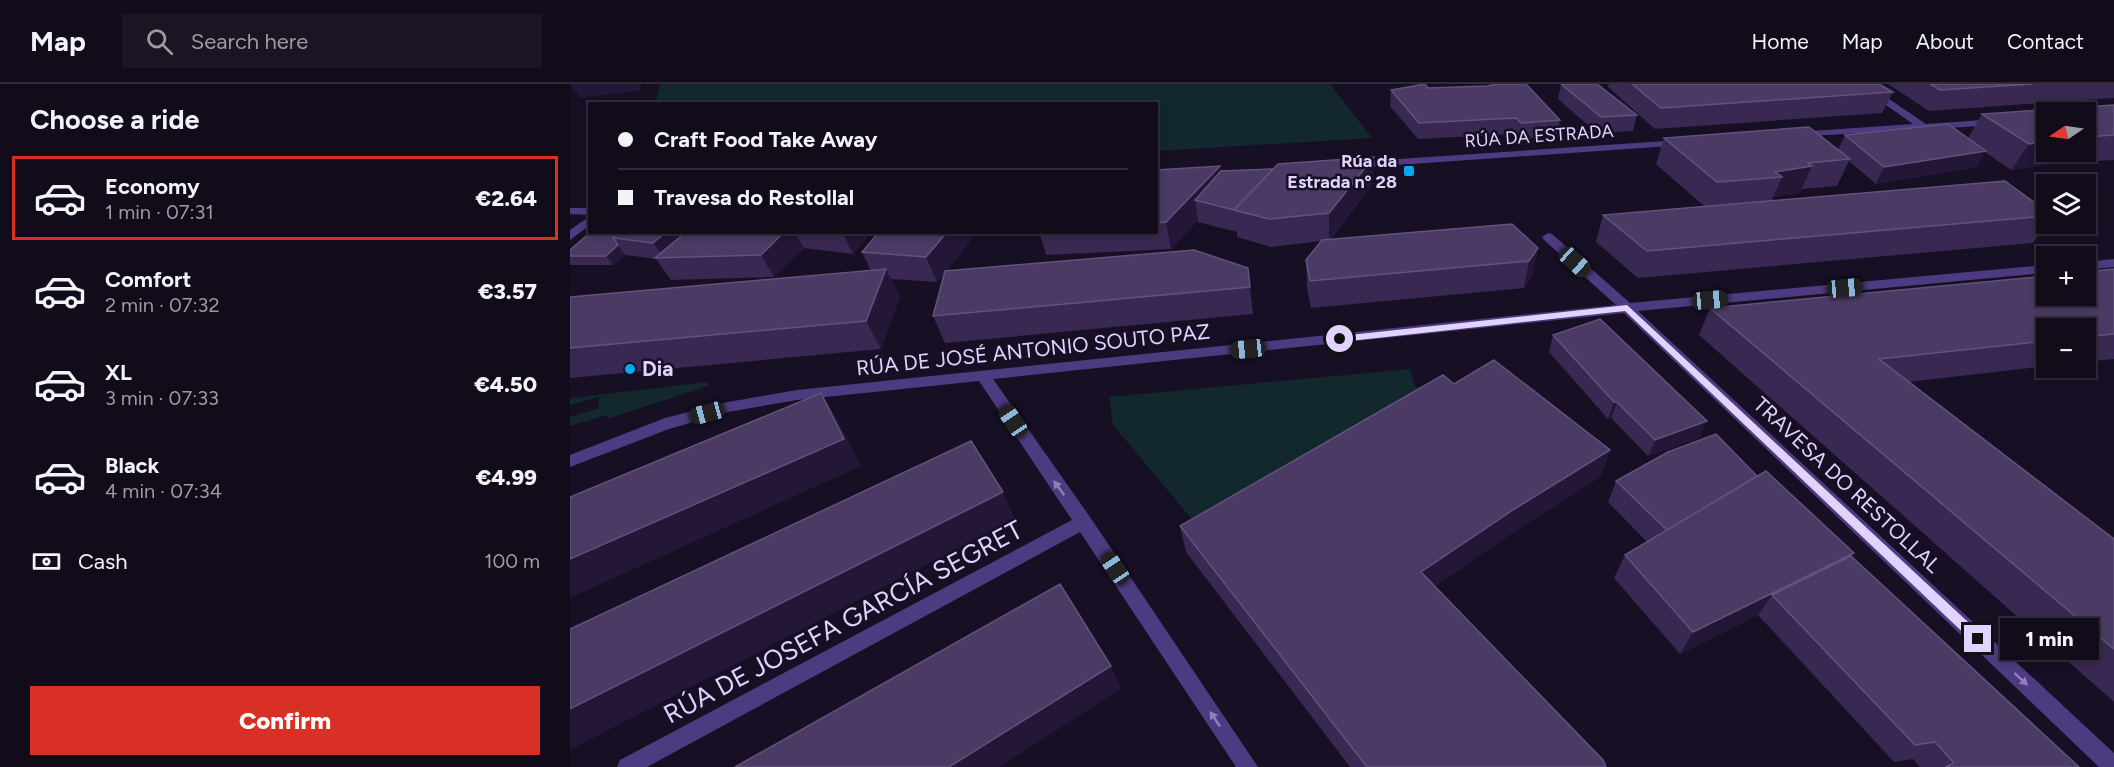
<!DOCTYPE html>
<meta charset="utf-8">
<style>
body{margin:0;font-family:Figtree,sans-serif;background:#1a1423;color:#f1f3f6;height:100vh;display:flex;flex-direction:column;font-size:22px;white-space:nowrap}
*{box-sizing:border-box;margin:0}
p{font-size:20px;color:#9c9ba2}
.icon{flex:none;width:33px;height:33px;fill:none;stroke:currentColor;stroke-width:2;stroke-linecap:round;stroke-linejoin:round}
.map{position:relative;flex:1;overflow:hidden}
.sheet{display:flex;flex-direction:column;background:#110b1a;width:570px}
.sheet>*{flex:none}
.top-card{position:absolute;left:18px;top:18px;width:570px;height:132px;border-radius:0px;box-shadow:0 3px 9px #0003,0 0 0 2px #302b39;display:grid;align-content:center;height:132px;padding:0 30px;background:#110b1a}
.needle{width:39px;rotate:257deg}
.tools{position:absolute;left:1466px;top:18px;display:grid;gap:12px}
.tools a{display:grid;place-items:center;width:60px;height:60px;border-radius:0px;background:#110b1a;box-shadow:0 3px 9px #0003,0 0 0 2px #302b39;font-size:30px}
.end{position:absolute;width:27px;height:27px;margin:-14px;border:8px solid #e1d2fe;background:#111;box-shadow:0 0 0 3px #111}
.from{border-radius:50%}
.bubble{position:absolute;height:42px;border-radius:0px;background:#110b1a;box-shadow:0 3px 9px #0003,0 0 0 2px #302b39;font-size:20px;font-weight:800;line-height:42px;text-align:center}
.car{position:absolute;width:18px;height:36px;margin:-18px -9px;border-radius:8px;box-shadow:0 0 4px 2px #0007;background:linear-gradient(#222 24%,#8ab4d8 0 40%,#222 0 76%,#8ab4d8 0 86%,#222 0)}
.top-card b{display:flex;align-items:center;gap:21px;height:57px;font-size:22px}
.top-card b+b{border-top:2px solid #302b39}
.top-card i{width:15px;height:15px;background:#f1f3f6}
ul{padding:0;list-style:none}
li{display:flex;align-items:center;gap:18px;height:84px;margin:0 12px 9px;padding:0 18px;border:3px solid transparent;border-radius:0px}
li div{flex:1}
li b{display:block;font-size:22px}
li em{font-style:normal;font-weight:800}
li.selected{border-color:#d93025}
li>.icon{width:54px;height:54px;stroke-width:1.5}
h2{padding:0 30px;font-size:27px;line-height:72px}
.pay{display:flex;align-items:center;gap:15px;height:66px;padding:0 30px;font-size:22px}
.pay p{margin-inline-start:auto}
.button{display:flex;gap:12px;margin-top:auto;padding:12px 30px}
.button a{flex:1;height:69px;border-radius:0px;background:#d93025;color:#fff;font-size:24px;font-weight:800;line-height:69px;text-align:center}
header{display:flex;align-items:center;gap:36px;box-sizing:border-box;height:84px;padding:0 30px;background:#110b1a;border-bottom:2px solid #302b39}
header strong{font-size:28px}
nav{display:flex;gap:33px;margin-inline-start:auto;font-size:21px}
.search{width:420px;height:54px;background:#1a1423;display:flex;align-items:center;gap:15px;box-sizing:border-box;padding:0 21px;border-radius:0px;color:#9c9ba2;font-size:22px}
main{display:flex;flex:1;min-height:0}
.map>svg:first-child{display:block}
.green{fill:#12282d}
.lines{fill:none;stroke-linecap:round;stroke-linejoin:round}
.minor{fill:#4d3b81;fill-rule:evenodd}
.wall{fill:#392851;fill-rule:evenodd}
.shaded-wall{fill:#241637}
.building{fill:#4b3a64;stroke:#62527c;stroke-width:1.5}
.oneway{fill:#907fb9}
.route{fill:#e1d2fe}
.poi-dot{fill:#06a8f6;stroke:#170f23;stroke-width:2}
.labels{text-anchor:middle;stroke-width:5;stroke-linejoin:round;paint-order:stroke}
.far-street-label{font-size:18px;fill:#e1d2fe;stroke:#170f23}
.far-poi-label{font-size:18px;font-weight:bold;fill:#e1d2fe;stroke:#170f23;text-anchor:end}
.street-label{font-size:21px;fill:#e1d2fe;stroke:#170f23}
.poi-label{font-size:21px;font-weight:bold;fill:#e1d2fe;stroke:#170f23;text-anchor:start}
.near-street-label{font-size:26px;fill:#e1d2fe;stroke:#170f23}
</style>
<header>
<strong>Map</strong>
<div class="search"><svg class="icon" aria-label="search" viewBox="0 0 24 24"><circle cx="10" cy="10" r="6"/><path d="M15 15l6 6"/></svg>Search here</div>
<nav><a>Home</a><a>Map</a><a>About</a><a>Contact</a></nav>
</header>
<main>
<section class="sheet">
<h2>Choose a ride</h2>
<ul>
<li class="selected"><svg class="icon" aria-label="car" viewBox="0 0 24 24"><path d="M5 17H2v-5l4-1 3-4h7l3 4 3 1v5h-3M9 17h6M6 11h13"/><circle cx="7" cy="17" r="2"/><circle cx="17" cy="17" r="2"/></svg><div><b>Economy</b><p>1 min · 07:31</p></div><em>€2.64</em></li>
<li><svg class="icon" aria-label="car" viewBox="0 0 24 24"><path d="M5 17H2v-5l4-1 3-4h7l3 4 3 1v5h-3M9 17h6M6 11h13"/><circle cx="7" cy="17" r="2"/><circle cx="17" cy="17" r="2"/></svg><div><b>Comfort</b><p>2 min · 07:32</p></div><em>€3.57</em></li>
<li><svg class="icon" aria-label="car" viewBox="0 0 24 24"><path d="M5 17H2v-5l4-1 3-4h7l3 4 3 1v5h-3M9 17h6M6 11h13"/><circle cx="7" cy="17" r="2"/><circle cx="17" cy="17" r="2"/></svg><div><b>XL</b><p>3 min · 07:33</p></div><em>€4.50</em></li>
<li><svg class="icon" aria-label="car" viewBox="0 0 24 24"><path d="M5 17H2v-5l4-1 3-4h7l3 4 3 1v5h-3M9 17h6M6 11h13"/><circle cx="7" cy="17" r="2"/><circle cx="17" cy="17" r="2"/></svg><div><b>Black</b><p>4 min · 07:34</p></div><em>€4.99</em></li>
</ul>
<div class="pay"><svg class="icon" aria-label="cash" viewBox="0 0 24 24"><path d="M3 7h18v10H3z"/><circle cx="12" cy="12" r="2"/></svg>Cash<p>100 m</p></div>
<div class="button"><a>Confirm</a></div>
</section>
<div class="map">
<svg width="1544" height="683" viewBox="0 0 1544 683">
<rect width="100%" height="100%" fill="#170f23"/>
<path class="green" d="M91,0H760L802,54L587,67L586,20L85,19Z
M840,285L845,303L851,304L625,439L543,341L539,313Z
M138,298V302L38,335L37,331L0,342V333L29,324V313L0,321V314Z"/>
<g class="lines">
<path class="minor" d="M1286,0H1297L1356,40L1428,35L1433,38L1428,41L1223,53L1222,51L1227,48L1343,40Z
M1110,56L1115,59L1114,61L784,84L779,81L784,78Z
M0,124H20V131L0,130Z
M20,132V141L0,156V146Z
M978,149L982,150L1060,219L1476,181V189L1068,227L1544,669V683H1529L1054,229L423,295L520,433L688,683H666L510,448L77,683H47L50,676L502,436L409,297L227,316L158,328L99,345L0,383V371L95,334L158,318L227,306L1046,221L974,156L972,153Z
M1544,175V183L1515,186V178Z"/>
</g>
<path class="wall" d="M991,0L1067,31L1063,47L1027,49L988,15Z
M1039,0H1309L1323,8L1312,29L1085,45L1038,3Z
M1318,0H1544V14L1359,27Z
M858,4L990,36L987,52L948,55L943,50L848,55L820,22L821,6Z
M1544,21V76L1481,80L1441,86L1415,68L1407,83L1306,100L1279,77L1267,102L1232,105L1230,109L1203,113L1202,117L1476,127V140H1477L1463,159L1068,194L1026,158L1033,131L1134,122L1086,80L1094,54L1268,66L1275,51L1398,54L1412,30ZM1515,28V68H1476Z
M650,82L651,87L803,99L760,156L968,164L962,192L954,204L741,224L737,204L736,176L751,157L701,163L667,153V148L628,138V136L601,165L476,171L469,148H586V86Z
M21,148H302L283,170L234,164L204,193L101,196L86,175L55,171L43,181H0V166Z
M407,148L376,187L680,203L683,230L375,259L363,232L374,190L367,198L321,195L330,213L311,265L0,294V213L301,187L292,168Z
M1544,185V275L1515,278V244H1476V282L1338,298L1544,455V618L1129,251L1140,224Z
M983,251L1129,354L1078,372L1041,334L1038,335L979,268Z
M1040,366L1030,393L939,451L865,502L1036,683H780L616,468L610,442Z
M1187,392L1284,469L1281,472L1509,683H1350L1343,675L1324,678L1188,531L1110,570L1044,494L1055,471L1077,458L1038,418L1046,397Z"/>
<path class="shaded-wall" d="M0,0H72L69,7L10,14Z
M1476,57V68H1490L1481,80L1441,86L1459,60Z
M1416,67L1407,83L1306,100L1314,83Z
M804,73L803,99L759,156V129Z
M650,82L653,109L625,116L628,136L601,165L596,138Z
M1242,82L1230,109L1203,113L1212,93L1205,88Z
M96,148H126L94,174L83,159Z
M214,148H225L234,164L204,193L191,171Z
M272,148H302L283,170Z
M377,148H407L367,198L356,173Z
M48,161L55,171L43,181L36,172Z
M968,164L962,192L954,204L959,177Z
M316,185L330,213L311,265L296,237Z
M251,309L268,336L291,382L0,514V475Z
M1044,318H1047L1041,334L1038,335Z
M1137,337L1129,354L1078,372L1085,356Z
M1040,366L1030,393L939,451L848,513L851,488L946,424Z
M433,408L445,435L0,666V625Z
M1284,469L1265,492L1202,511L1188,531L1110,570L1123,548Z
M541,582L551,605L429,683H379Z"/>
<path class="building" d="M855,0L858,4L917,2L927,0H956L990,36L951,39L946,34L849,39L821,6Z
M991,0H1027L1067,31L1031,33Z
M1062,0H1309L1323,8L1091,24Z
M1360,0H1463L1370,6Z
M1544,21V51L1515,53V28H1476V57L1459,60L1412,30Z
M1378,40L1416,67L1314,83L1275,51Z
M1239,43L1280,75L1238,79L1242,82L1205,88L1212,93L1147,98L1094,54Z
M804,73L759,129L699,135L664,126L708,80Z
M650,82L596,138L586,139V86Z
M703,85L664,126L625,116L651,87Z
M1435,97L1476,127V132L1077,167L1033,131Z
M942,140L968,164L959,177L740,197L736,176L752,156Z
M21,148H50L43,154L48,161L36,172H0V166Z
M50,148H96L83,159L43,154Z
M116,148H214L191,171L85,174Z
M309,148H377L356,173L292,168Z
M624,166L678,184L680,203L363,232L375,187Z
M316,185L296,237L0,264V213Z
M1544,185V250L1515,253V244H1476V257L1309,275L1544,455V565L1140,224L1476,192V212H1515V188Z
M1030,235L1137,337L1085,356L1047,318H1044L983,251Z
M924,276L1040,366L946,424L851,488L1033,676L1036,683H797L610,442L873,291L884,300Z
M251,309L274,355L0,475V413Z
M1146,350L1187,392L1097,446L1046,397L1098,368Z
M401,357L433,408L0,625V545Z
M1196,387L1284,469L1123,548L1055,471Z
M1281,472L1509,683H1375L1384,679L1365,658L1345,661L1202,511Z
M490,500L541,582L379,683H165Z"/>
<defs><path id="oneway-solid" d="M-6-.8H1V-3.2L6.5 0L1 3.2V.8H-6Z" transform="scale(1.5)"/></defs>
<g class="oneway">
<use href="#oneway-solid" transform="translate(489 404) rotate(-126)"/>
<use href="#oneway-solid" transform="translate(1451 595) rotate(43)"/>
<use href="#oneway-solid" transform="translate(645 635) rotate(-124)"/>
</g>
<path class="route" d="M1057,221L1412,551V559H1404L1055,227L770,258L766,255L770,252Z"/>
<g class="poi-dot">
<rect x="833" y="81" width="12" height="12" rx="3"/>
<circle cx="60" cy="285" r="6"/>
</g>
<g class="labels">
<g class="far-street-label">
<text transform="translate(969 52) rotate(-4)" y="6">RÚA DA ESTRADA</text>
</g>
<g class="far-poi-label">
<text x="827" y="83">Rúa da<tspan x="827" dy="21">Estrada nº 28</tspan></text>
</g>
<g class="street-label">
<text transform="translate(463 266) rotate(-6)" y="7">RÚA DE JOSÉ ANTONIO SOUTO PAZ</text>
<text transform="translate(1277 401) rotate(43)" y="7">TRAVESA DO RESTOLLAL</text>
</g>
<g class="poi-label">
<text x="72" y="292">Dia</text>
</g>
<g class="near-street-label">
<text transform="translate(273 538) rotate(-28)" y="9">RÚA DE JOSEFA GARCÍA SEGRET</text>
</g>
</g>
</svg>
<div class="tools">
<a><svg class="needle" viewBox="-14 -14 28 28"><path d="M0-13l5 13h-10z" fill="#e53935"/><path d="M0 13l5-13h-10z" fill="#9c9ba2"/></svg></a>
<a><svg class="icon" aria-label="layers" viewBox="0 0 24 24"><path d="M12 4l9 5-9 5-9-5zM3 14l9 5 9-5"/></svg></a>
<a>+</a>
<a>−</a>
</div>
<i class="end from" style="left:770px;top:255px"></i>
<i class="end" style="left:1408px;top:555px"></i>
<div class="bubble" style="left:1430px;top:534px;width:99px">1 min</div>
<i class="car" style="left:1005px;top:178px;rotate:132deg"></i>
<i class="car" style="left:1275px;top:204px;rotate:85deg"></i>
<i class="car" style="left:1140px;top:216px;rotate:85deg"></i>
<i class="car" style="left:678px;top:265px;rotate:264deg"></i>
<i class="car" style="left:137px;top:329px;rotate:255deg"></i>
<i class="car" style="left:443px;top:337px;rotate:326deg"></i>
<i class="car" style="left:545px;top:484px;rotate:326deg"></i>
<div class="top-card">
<b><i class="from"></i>Craft Food Take Away</b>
<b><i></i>Travesa do Restollal</b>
</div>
</div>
</main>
